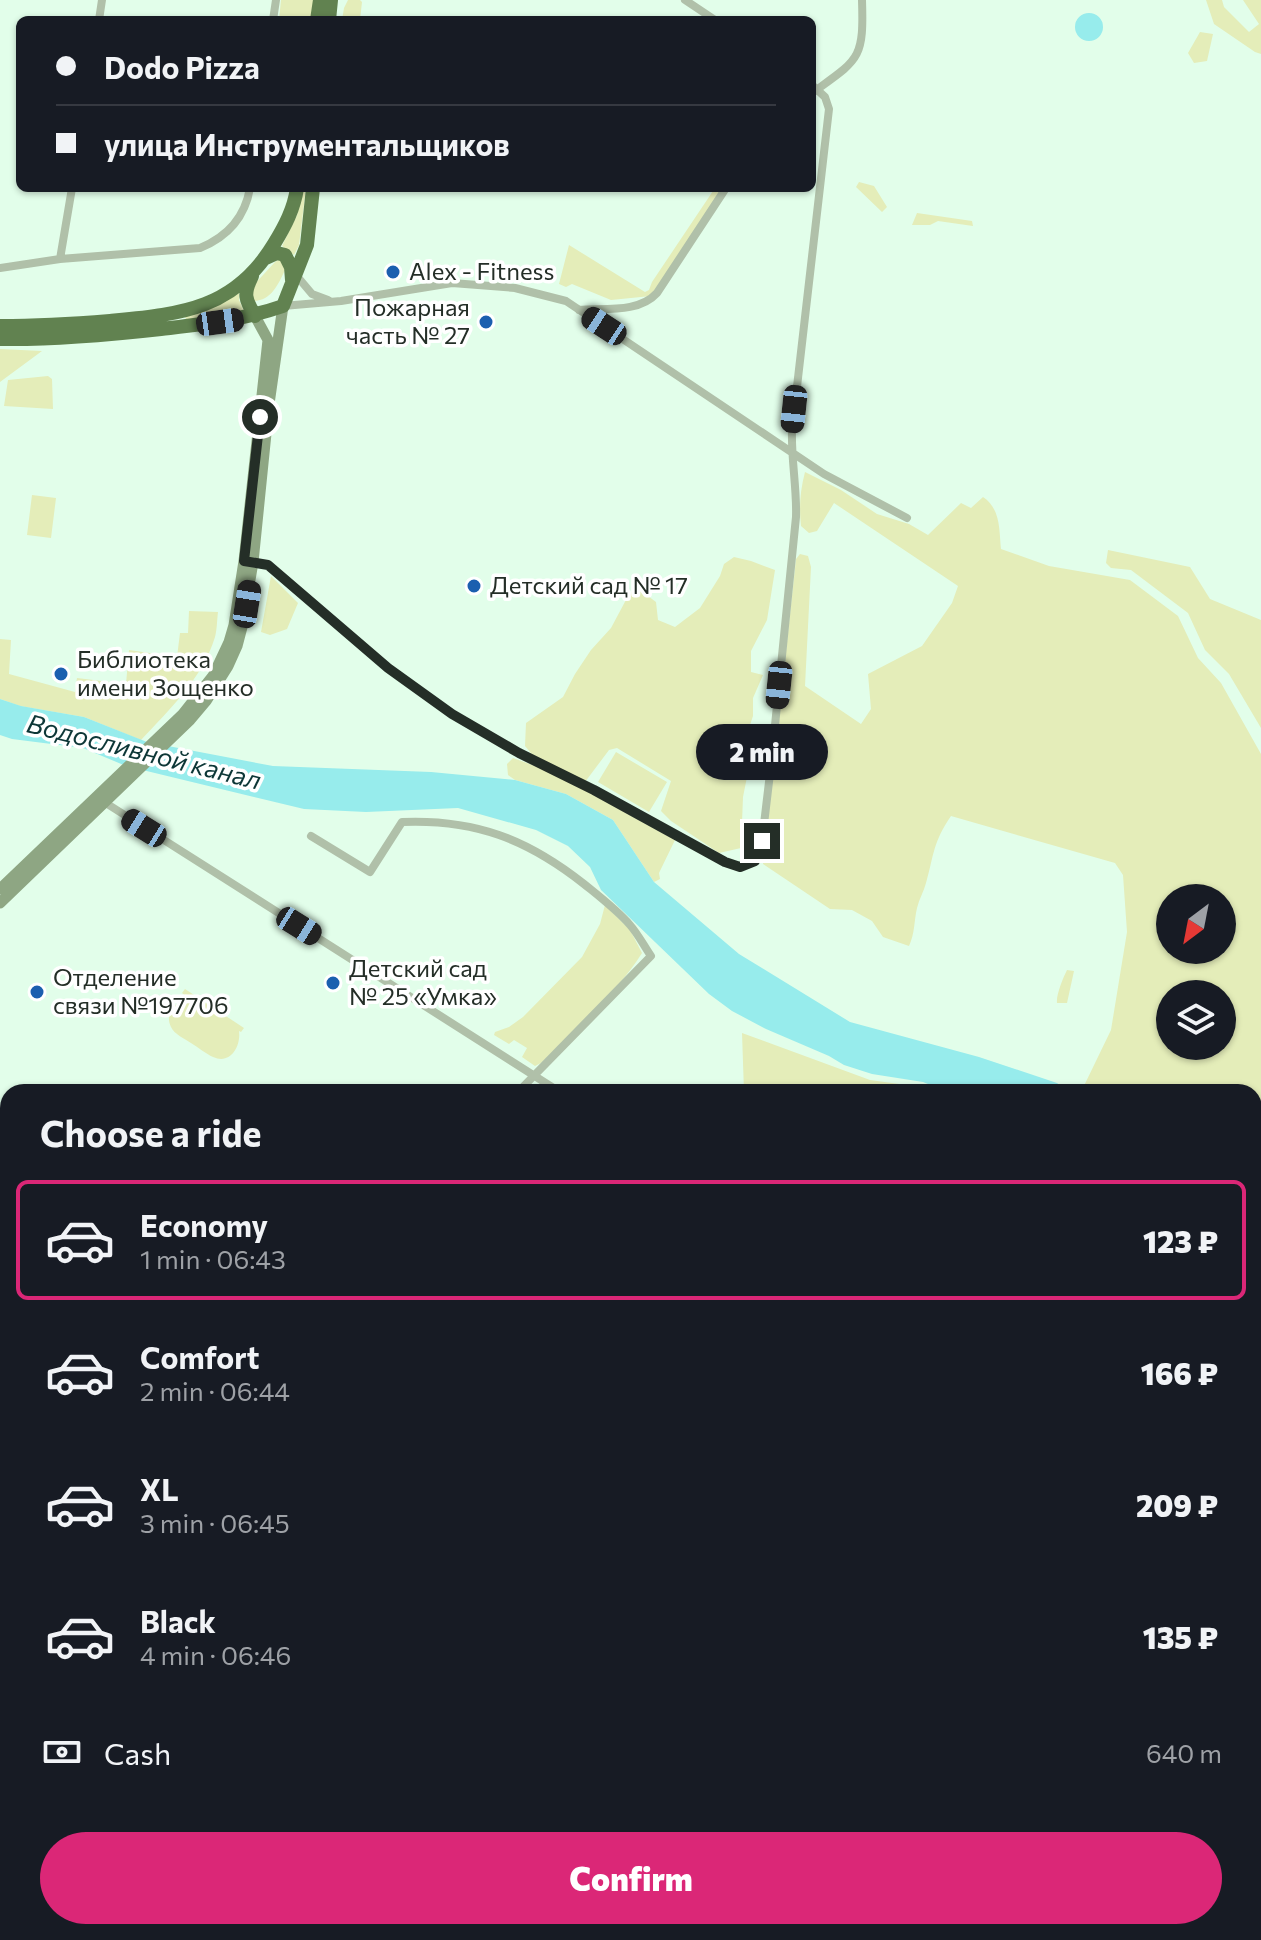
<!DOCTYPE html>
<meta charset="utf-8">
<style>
body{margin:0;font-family:Commissioner,sans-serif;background:#20242c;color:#f1f3f6;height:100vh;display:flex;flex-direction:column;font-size:30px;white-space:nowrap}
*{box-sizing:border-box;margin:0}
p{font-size:26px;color:#9ea1a6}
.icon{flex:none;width:44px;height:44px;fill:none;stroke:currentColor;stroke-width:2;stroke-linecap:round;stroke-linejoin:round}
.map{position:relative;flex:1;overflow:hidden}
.details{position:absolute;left:0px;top:1084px;width:1262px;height:856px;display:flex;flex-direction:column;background:#171b24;border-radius:24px 24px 0 0;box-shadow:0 2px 6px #0004}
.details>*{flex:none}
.hud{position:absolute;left:16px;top:16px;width:800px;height:176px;border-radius:12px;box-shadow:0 2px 6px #0004;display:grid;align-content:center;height:176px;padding:0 40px;background:#171b24}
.needle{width:52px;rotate:212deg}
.fabs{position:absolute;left:1156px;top:884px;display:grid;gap:16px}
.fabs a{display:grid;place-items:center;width:80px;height:80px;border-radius:50%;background:#171b24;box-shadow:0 2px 6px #0004;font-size:40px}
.end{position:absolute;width:36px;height:36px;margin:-18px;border:10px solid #242e27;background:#fff;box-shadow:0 0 0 4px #fff}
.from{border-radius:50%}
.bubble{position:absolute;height:56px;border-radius:28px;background:#171b24;box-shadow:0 2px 6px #0004;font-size:26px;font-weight:800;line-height:56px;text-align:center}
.car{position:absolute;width:24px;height:48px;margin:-24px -12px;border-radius:10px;box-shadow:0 0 6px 2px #0007;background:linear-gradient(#222 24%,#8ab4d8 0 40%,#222 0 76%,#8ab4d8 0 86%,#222 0)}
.hud b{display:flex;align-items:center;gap:28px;height:76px;font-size:30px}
.hud b+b{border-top:2px solid #363941}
.hud i{width:20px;height:20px;background:#f1f3f6}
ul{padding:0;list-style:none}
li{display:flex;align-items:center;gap:24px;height:120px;margin:0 16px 12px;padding:0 24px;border:4px solid transparent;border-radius:12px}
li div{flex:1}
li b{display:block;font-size:30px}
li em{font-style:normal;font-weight:800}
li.on{border-color:#db2777}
li>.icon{width:72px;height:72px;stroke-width:1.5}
h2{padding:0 40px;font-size:36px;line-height:96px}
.pay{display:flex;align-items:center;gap:20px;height:88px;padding:0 40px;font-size:30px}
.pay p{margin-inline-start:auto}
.cta{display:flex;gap:16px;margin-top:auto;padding:16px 40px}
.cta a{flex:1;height:92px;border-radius:48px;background:#db2777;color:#fff;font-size:32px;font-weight:800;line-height:92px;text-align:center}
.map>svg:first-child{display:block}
.green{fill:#e4edb9;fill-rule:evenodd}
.water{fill:#97ecec}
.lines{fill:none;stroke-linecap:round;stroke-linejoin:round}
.stream{stroke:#97ecec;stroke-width:2}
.street{stroke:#b0c0a9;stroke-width:8}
.secondary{stroke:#8ea683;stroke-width:11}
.highway{stroke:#618250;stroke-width:14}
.route{stroke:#242e27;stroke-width:10}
.poi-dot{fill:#1b5faf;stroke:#fff;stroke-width:3}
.labels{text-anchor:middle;stroke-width:7;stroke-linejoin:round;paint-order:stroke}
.poi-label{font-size:24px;fill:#242e27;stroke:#fff;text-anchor:start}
.water-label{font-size:26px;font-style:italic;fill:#0d3737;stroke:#fff}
</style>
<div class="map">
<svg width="1261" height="1940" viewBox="0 0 1261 1940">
<rect width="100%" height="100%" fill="#e2feea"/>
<path class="green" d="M281,0H314L311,20H279Z
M348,0H360L362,2L360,20H342L344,8Z
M1206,0H1222L1224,7L1249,32L1259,24L1243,0H1261V54L1255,52L1214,24Z
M1200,32L1213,34L1207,61L1194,63L1188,53Z
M859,182L874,186L887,207L882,212L856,187Z
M303,188H306L299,245L294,255L282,246L297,215Z
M715,188H725L651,296L611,300L572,284L566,287L559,284L569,245L645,292L649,290L652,282Z
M917,213L972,221L973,226L938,221L930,225H912Z
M280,259L285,270C278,285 271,301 253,301L250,289L275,262Z
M239,293V300L244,311L187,321L185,317Z
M0,349L42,351L0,382Z
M48,376L52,379L53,409L4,406L8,380Z
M805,472L841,490L877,514L909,524L928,535L961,503L971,508L983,497C1001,509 999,530 1001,549L1049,566L1130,580L1178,616L1198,658L1221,683L1261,754V1115L1254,1126V1092H1081L1111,1030L1127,932L1123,875L1115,863L951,816C933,842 934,855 926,883C924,891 919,899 917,908C914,921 915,933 909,946L883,937L872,921L852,910L830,909L763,864L796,559L800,554L808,556L811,567L805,686L861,724L871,709L868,674L922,646L952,603L958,586L834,503L817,531L809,533L801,526C799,507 800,491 805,472ZM1170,898H1222V950H1170ZM1170,994H1222V1046H1170Z
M32,495L56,498L51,538L27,535Z
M1108,550L1190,567L1210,599L1261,620V728L1229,674L1205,650L1188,613L1131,570L1111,568L1106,563Z
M734,557L751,561L775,570L767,620L751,651V672L763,675L753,698V716L745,740L733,756L747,777L743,797L741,848L719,853L671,821L661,811L671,781L617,748L609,750L585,782L535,758L525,746L526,723L563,697L575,674L591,650L611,628L627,598L636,587L656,602L658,620L675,627L700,608L720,576L724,564Z
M271,576L298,603L287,629L270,635L261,632Z
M189,611L218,612C217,620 217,630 215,637C202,679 170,709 141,740L84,717L20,706L0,699V639L11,640L9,674L75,692L77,678L126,684L129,650L177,657L180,633H188Z
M616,752L667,782L649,812L598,782Z
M513,758L552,772L675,840L659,873L660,879L654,882L613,820L566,794L515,780L508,775L507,764Z
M605,905L630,930L642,953C617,993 575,1030 541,1063L535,1066L522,1057L527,1048L514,1040L509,1044L494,1035L495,1032L509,1027L523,1017L582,957L600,924Z
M1067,970L1074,971L1067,1003H1057C1056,995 1063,978 1067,970Z
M185,989L244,1028L241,1032L239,1031C241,1046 231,1065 213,1057C206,1054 198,1047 191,1043C185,1039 174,1034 171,1027C164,1013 176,1002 188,998L182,993Z
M742,1033L870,1080L921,1087L934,1092H744Z
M1254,1319L1261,1321V1401L1254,1399Z
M1254,1477L1261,1479V1939L1239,1932H1254Z
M129,1932H221L213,1940H120Z
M245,1932H439L426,1940H240Z"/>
<path class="water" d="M1075 27a14 14 0 1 1 28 0a14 14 0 1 1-28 0Z
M0,699L21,706L84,717L147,742L273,766L431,772L515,780L566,794L613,820L654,882L739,954L850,1022L979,1057L1057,1083L1069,1092H948L923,1082L872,1074L844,1065L829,1056L766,1029L732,1011L709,994L601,890L590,867L568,846L536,830L458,808L366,812L304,809L126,766L83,748L12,739L0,735Z
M1254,1222L1261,1223V1316L1254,1314Z
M1254,1402L1261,1404V1476L1254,1474Z
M264,1932H405L387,1940H259Z
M692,1932H1090L1094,1940H666Z"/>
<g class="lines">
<path class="stream" d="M1254,1630L1261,1635
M1254,1644L1261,1649
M1254,1818L1261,1816"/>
<path class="street" d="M685,0L715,20
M99,20L102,0
M273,20L276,0
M812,93C859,59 864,60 862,0
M60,259L72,188
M0,268L60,259L200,248C227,237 245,217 250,188
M296,275L312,294L328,300
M283,306L341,301L452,283L515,288L566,301L824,474L907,518
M579,310C605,308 639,313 657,293L726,188
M249,561L268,565L388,668L452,714L519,753L594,790L725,862L740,867L755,861L762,841L771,765L796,517C797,488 791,459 792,430L829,109L825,97L812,85
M101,800L560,1092
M311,836L370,872L402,822C475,819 527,839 584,884C600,897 617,910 630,925C638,934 644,946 651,956L518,1092
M0,1140H8
M0,1305L8,1306
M0,1448L8,1449
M0,1556L8,1557
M0,1765L8,1764
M108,1940L117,1932"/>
<path class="secondary" d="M0,889L183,714L213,676L229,642L234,625L244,561L268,340L255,316
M0,903L190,720L206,701L228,666L237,646L242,627L253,562L269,404L283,306"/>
<path class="highway" d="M317,20L320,0
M329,20L331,0
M266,258L277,253L285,255L291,267L292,280
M252,276C243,294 245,299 255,316
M0,326C37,326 73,324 110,321C180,314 234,310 274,244C285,226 294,209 297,188
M0,339C54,340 107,335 161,329C203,324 243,320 283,306L307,245L313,188"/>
</g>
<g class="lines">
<path class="route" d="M260,417L244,561L268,565L388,668L452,714L519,753L594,790L725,862L740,867L755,861L762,841"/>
</g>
<g class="poi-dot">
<circle cx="393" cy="272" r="8"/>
<circle cx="486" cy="322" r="8"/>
<circle cx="474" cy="586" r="8"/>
<circle cx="61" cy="674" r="8"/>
<circle cx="333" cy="983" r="8"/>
<circle cx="37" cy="992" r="8"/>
</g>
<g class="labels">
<g class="poi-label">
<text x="409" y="280">Alex - Fitness</text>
<text x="470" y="316" text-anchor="end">Пожарная<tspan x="470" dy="28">часть № 27</tspan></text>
<text x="490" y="594">Детский сад № 17</text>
<text x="77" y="668">Библиотека<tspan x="77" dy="28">имени Зощенко</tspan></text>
<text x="349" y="977">Детский сад<tspan x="349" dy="28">№ 25 «Умка»</tspan></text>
<text x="53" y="986">Отделение<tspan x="53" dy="28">связи №197706</tspan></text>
</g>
<g class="water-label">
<text transform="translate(144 752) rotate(14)" y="9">Водосливной канал</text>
</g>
</g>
</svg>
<div class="fabs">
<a><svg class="needle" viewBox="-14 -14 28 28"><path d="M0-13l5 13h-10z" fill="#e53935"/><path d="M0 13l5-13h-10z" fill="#9ea1a6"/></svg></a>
<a><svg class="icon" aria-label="layers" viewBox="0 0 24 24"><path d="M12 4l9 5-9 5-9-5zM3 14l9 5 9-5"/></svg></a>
</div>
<i class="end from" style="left:260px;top:417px"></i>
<i class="end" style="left:762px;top:841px"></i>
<div class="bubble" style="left:696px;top:724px;width:132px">2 min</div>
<i class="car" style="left:220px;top:322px;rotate:82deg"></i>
<i class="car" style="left:604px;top:326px;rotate:303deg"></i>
<i class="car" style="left:794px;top:409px;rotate:186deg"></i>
<i class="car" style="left:247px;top:604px;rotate:9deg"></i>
<i class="car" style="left:779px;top:685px;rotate:186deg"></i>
<i class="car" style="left:144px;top:828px;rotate:302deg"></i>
<i class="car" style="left:299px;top:926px;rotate:122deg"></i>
<div class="hud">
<b><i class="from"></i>Dodo Pizza</b>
<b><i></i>улица Инструментальщиков</b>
</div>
<section class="details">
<h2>Choose a ride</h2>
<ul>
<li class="on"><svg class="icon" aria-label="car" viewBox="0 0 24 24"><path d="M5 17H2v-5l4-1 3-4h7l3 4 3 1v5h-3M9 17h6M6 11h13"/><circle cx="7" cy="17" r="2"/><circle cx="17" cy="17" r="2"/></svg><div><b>Economy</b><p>1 min · 06:43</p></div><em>123 ₽</em></li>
<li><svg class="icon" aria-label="car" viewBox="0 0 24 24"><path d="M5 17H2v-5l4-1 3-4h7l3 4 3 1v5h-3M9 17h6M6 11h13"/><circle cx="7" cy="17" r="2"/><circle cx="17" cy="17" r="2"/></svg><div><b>Comfort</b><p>2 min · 06:44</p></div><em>166 ₽</em></li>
<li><svg class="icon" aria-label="car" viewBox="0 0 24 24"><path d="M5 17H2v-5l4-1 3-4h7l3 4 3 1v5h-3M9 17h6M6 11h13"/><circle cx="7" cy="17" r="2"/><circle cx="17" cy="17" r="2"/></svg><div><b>XL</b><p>3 min · 06:45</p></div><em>209 ₽</em></li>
<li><svg class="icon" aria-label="car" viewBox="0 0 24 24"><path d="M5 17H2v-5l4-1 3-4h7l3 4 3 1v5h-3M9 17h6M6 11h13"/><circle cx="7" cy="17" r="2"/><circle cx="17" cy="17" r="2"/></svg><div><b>Black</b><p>4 min · 06:46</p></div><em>135 ₽</em></li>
</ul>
<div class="pay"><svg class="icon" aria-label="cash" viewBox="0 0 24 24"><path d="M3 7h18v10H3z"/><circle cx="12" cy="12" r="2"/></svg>Cash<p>640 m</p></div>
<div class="cta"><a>Confirm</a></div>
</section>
</div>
